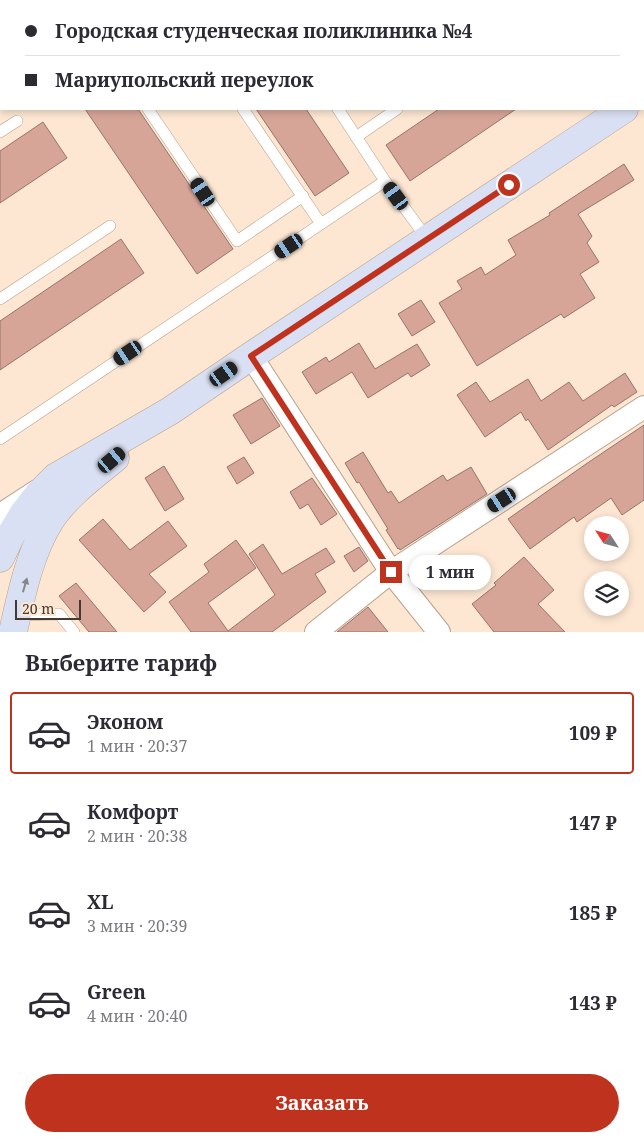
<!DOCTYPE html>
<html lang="ru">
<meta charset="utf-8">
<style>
body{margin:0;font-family:"Noto Serif",serif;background:#f2f2f3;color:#2b2b33;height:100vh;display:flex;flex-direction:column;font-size:19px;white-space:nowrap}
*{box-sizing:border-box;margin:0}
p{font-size:16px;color:#7c7c81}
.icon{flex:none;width:28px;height:28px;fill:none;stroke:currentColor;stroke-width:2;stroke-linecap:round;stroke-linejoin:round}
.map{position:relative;height:632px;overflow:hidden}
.details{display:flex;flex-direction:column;background:#fff;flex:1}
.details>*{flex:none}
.hud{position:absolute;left:0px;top:0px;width:645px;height:110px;box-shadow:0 2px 8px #0003;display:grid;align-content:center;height:110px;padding:0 25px;background:#fff}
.needle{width:32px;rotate:306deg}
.buttons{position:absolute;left:584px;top:516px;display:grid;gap:10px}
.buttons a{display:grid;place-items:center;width:45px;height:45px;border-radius:50%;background:#fff;box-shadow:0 2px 8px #0003;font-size:25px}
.scale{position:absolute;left:15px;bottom:12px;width:66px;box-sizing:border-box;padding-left:5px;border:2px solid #443a30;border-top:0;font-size:14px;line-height:18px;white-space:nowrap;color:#443a30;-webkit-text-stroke:4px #fde7d3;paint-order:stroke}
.end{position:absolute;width:22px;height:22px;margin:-11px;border:6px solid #bf331e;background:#fff;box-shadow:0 0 0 2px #fff}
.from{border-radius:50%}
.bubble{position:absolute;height:35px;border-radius:18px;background:#fff;box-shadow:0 2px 8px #0003;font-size:16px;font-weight:700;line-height:35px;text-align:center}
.car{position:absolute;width:15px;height:30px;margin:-15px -8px;border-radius:6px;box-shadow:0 0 4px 1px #0007;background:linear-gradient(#222 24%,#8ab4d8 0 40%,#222 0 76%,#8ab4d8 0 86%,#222 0)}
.hud b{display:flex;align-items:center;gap:18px;height:48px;font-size:19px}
.hud b+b{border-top:1px solid #e1e1e2}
.hud i{width:12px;height:12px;background:#2b2b33}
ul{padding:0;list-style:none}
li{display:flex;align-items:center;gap:15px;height:82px;margin:0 10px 8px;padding:0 15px;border:2px solid transparent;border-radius:5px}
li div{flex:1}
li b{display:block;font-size:19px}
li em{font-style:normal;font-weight:700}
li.current{border-color:#bf331e}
li>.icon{width:45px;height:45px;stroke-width:1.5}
h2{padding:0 25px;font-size:22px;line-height:60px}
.primary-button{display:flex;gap:10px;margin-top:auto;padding:10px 25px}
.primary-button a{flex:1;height:58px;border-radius:30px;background:#bf331e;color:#fff;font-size:20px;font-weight:700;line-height:58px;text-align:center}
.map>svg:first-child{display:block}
.building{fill:#d6a598;stroke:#96746b}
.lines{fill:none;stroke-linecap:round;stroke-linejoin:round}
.lane-casing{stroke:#baa088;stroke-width:12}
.street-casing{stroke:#baa088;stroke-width:24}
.secondary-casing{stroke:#baa088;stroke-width:29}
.lane{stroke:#fff;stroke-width:11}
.street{stroke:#fff;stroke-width:22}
.secondary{stroke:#dae0f3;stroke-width:28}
.oneway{fill:#888588}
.route{stroke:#bf331e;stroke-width:6}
</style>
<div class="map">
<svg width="644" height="632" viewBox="0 0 644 632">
<rect width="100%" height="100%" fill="#fde7d3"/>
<path class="building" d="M85,109H138L233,249L197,274Z
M256,109H306L349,173L315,196Z
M439,109H516L410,181L386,145Z
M43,122L67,158L0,203V151Z
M624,164L634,180L578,214L592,236L587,243L599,262L580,274L595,298L564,318L561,314L477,366L439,303L462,289L457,281L481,267L485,275L516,255L508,240L550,215L549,213Z
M121,239L144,273L0,370V321Z
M421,300L435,322L412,336L398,314Z
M359,343L375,369L417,344L430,365L411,377L408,373L368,398L352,372L316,394L302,372L326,357L329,362Z
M625,373L637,392L614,407L612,405L548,450L528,419L526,421L521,412L485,437L457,395L476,382L490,402L528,379L541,401L569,382L583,401Z
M262,398L280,426L251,444L233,415Z
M644,425V500L622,515L611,498L577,522L574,517L530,549L508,519L586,464Z
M363,452L388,493L391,491L399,503L443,475L447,481L471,467L487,494L400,550L399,548L398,549L386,530L388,529L359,482L357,483L345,463Z
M244,457L254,473L237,484L227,467Z
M164,466L184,499L165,511L145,478Z
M312,478L337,514L321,525L308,504L300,509L290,492Z
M103,519L130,550L168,521L187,546L149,574L166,592L144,612L79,540Z
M236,540L256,568L208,603L228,631L275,595L249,554L263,544L282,574L326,548L335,562L315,574L326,592L272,632H191L169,602L209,572L204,564Z
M359,547L368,561L354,572L344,556Z
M524,557L554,590L538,604L565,632H494L472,604L496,585L494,583Z
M76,583L117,632H89L59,596Z
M368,607L388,632H337Z"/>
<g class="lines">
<g class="lane-casing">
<path id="lane" d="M1,0L2,1
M74,0L75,1
M168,0L169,1
M266,0L267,1
M587,0L588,1
M60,1L61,0
M553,1L555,0
M0,42H1
M148,109L237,241L303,196
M243,109L321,224
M338,109L385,181
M0,132L17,121
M356,137L397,109
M0,299L110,226
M0,439L385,181L428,240
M17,615L59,614L74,632"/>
</g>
<g class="street-casing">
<path id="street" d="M251,356L391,572L439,632
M0,515L37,491
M316,632L391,572L644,407"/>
</g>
<g class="secondary-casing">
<path id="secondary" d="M0,558L12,533L24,513L38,495L56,477L170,411L251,356L624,109
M13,632C21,596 30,551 51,519C67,495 93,476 115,458"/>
</g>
<use href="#lane" class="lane"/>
<use href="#street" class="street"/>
<use href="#secondary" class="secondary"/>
</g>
<defs><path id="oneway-solid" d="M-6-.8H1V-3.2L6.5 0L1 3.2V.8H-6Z" transform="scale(1.25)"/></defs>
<use class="oneway" href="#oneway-solid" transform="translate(25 585) rotate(-74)"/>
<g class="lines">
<path class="route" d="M391,572L251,356L509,185"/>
</g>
</svg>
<div class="buttons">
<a><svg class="needle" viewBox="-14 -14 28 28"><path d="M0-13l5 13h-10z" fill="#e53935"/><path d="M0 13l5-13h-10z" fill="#7c7c81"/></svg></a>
<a><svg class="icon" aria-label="layers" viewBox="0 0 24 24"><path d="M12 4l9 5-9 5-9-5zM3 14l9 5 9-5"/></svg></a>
</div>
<div class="scale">20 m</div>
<i class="end from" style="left:509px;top:185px"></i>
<i class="end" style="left:391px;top:572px"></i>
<div class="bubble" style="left:409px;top:555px;width:82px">1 мин</div>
<i class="car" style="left:203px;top:192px;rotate:326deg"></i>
<i class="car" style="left:396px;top:196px;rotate:324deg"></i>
<i class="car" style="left:289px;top:246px;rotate:236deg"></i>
<i class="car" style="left:128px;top:353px;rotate:236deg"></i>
<i class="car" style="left:224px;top:374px;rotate:55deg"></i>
<i class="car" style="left:112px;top:460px;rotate:50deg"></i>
<i class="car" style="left:502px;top:500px;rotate:237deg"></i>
<div class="hud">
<b><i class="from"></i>Городская студенческая поликлиника №4</b>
<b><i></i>Мариупольский переулок</b>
</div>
</div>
<section class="details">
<h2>Выберите тариф</h2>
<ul>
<li class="current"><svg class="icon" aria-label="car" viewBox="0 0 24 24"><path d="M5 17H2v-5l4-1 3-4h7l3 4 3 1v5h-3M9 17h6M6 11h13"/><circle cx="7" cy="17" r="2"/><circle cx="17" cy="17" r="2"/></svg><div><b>Эконом</b><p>1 мин · 20:37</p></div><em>109 ₽</em></li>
<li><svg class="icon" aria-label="car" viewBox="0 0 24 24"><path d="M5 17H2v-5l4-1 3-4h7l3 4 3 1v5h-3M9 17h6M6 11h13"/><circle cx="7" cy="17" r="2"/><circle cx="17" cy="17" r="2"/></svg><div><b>Комфорт</b><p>2 мин · 20:38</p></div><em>147 ₽</em></li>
<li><svg class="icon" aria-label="car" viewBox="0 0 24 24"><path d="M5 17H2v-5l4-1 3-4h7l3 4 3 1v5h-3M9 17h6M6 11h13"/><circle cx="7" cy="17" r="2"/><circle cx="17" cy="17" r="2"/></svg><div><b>XL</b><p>3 мин · 20:39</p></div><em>185 ₽</em></li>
<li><svg class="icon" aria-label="car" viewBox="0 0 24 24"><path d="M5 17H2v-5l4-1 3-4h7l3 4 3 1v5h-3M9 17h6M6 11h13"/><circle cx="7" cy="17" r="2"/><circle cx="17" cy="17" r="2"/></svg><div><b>Green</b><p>4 мин · 20:40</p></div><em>143 ₽</em></li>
</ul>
<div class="primary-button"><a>Заказать</a></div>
</section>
